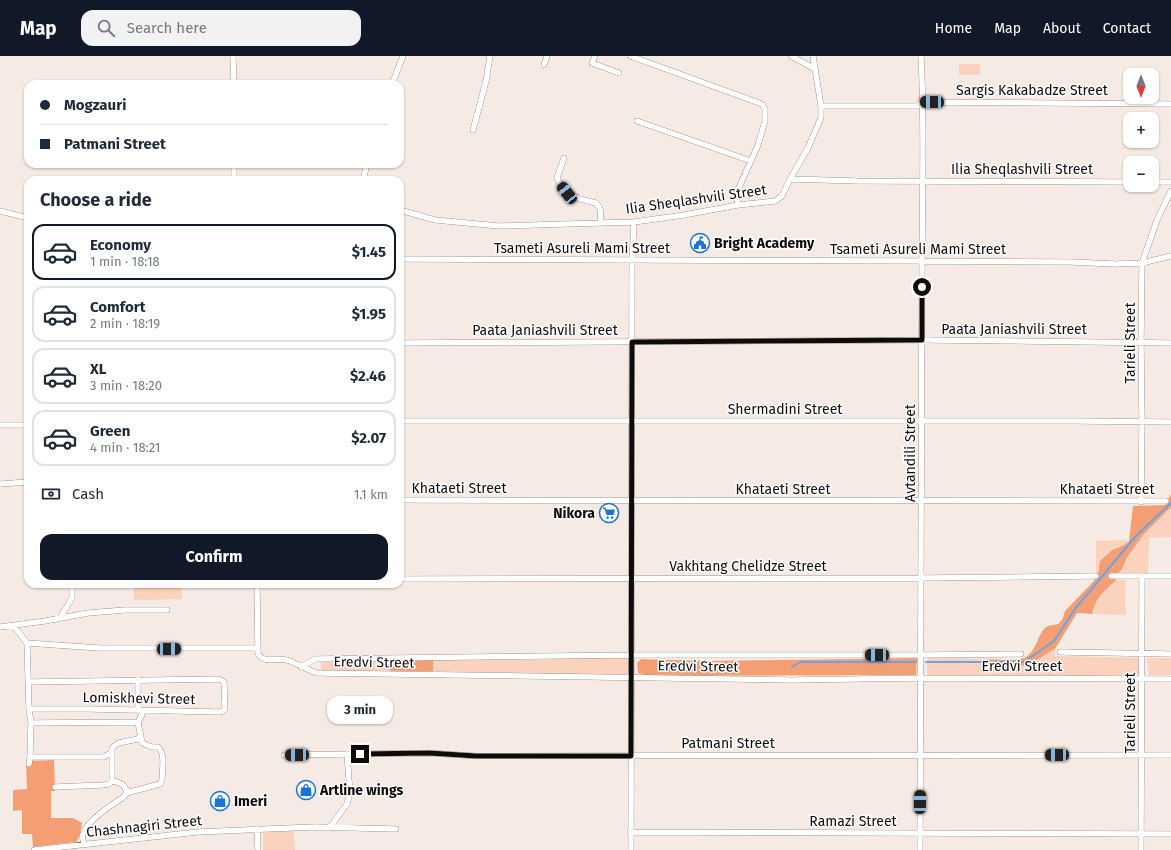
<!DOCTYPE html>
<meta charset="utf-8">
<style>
body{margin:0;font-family:"Fira Sans",sans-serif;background:#f2f2f3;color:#1f2937;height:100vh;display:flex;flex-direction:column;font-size:15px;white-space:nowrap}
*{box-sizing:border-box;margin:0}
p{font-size:13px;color:#747a83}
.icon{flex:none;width:22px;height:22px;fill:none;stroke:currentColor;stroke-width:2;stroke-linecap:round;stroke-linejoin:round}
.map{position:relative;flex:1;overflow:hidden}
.drawer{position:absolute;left:24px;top:120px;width:380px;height:412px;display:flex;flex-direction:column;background:#fff;border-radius:12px;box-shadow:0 1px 3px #0004}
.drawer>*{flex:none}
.guide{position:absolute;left:24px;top:24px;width:380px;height:88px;border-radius:12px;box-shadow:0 1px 3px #0004;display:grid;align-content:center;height:88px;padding:0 16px;background:#fff}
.needle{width:26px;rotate:180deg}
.tools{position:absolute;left:1123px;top:12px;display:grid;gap:8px}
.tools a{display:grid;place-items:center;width:36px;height:36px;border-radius:8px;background:#fff;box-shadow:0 1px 3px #0004;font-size:20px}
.end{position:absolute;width:18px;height:18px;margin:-9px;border:5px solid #0f0b09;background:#fff;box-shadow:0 0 0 2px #fff}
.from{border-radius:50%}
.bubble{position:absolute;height:28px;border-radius:12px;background:#fff;box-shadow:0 1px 3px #0004;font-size:13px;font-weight:700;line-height:28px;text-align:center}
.car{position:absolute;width:12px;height:24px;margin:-12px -6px;border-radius:5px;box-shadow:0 0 3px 1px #0007;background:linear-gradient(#222 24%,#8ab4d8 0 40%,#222 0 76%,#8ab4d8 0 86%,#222 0)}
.guide b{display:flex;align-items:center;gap:14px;height:38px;font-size:15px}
.guide b+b{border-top:1px solid #e0e1e3}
.guide i{width:10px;height:10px;background:#1f2937}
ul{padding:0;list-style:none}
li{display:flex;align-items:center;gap:12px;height:56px;margin:0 8px 6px;padding:0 8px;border:2px solid #e0e1e3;border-radius:12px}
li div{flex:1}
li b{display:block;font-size:15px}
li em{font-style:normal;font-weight:700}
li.current{border-color:#111827}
li>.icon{width:36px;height:36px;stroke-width:1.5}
h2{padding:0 16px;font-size:18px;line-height:48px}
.pay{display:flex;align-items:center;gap:10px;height:44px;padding:0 16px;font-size:15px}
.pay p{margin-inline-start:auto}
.cta{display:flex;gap:8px;margin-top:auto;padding:8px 16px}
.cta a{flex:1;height:46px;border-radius:12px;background:#111827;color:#fff;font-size:16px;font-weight:700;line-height:46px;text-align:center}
header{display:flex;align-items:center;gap:24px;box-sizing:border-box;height:56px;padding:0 20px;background:#111827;color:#fff}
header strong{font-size:19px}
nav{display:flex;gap:22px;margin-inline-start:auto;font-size:14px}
.search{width:280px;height:36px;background:#f2f2f3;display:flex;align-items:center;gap:10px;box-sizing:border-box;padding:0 14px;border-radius:12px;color:#747a83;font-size:15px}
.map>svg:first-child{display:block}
.green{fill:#fad2be}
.forest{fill:#f49f73}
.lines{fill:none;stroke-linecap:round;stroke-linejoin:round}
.stream{stroke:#6ea1e7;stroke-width:2}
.minor-casing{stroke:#736863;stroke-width:6}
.minor{stroke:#fff;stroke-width:5.5}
.route{stroke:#0f0b09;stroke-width:5}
.labels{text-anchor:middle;stroke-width:3;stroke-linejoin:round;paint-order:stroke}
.street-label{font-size:14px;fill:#0f0b09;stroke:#fff}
.poi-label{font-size:14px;font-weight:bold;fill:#0f0b09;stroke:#fff;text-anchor:start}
</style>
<header>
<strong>Map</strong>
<div class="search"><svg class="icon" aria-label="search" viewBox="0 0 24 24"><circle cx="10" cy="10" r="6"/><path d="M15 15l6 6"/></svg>Search here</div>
<nav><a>Home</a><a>Map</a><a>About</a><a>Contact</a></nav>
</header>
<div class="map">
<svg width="1171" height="794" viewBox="0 0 1171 794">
<rect width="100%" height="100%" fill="#f6eae4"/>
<path class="green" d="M959,8H980V19H959Z
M1171,451V481L1149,482L1148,517L1117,518L1122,512L1126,503L1143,479Z
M1129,484C1123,491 1119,489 1112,494C1105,498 1098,510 1098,518H1096V485Z
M1116,524H1125L1126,559L1092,558C1096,540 1104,536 1116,524Z
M134,528H182V543L134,544Z
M1055,593V600L1140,602V618L1109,620L927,619V602L985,603L982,607L1009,611L1021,610L1035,605Z
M588,602H626L628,605V618L588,619L433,615V604H524Z
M1149,602H1171V619H1149L1147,604Z
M390,605V616L321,614V606Z
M263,775H294L295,794H263Z"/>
<path class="forest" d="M1171,438V451L1143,479L1126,503L1122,513L1117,518L1116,524C1104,536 1096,540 1092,558L1077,557L1055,593L1035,605L1021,610L1009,611H988L982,607L985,603C996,603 1014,606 1024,602C1037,597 1038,574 1048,570C1051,569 1055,569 1058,568L1062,564L1065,555L1093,526L1098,518L1100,505L1112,494L1124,489L1129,485L1133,450L1165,449Z
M917,602L916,619L650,620L638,617L637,607L641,603L703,605Z
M433,604V615L390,616V605Z
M54,704L55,735H51V762H73L82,767C81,773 80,781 76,786L33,791L32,778H22V754L13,755V734L27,733L26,705Z"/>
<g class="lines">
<path class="stream" d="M926,606H1024L1054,585L1075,553L1135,481L1171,447
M792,611L800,606H916"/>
<g class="minor-casing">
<path id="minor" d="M233,0L234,28
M595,0L592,7L619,17
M630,0L762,48L765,53V65L758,89L737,136L738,149
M791,0L815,13
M544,9L547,0
M392,28L403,0
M821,50H917L924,46L1171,48
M637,65L751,105
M473,74L486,25L490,0
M564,102L557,122L559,126L567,137L580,143L596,147L600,152L601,166
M234,108V124
M790,123L808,92L821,62V50L813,0
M363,124L367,108
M1152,126H1171
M400,154L435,164L499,170L634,166L684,159L738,149L775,145L782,140L790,123L858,125L1130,126
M0,155L28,162
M400,203L922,205L1071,206L1115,208L1142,207L1171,200
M400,287L927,284L1171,287
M400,365H1076L1171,366
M0,369H28
M0,428L28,426
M400,444L1166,445
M1141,446L1142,366L1141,286L1142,207L1157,164L1171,135
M1111,520H1171
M400,523L922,522L1096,520
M257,528L258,597C262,608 278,602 287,604C296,607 307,613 316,617L791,624L920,622L1171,623
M60,562L72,542V528
M14,570L27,587L29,653L31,667L30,701L29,708
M0,571L45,565L88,557L125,554H167
M27,587L99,592H258
M1060,596L1171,598
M301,611L315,603L631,599H921L1021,598
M29,626L219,623L224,626L225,653L223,655L219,656L89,653H29
M138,655V624
M138,666L144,655
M31,667L138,666
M284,699L429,697L476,700L1171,699
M30,701H104L112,696
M112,725V692L118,687L138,683L140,680
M112,725C119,726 123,727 127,735L126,737
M55,731L103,729L109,728L112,725
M126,737L160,728L162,724C162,715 166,698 158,691H152L142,687L138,666
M330,771L347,748L350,737L347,698
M257,773L258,794
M630,776L1171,778
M84,788C83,785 82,781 83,778C88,763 112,749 125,740L126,737
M34,794L198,776L315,771L396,773
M631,794L632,205L634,166
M920,794L922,218C922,145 925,73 921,0
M1141,794L1142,520"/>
</g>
<use href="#minor" class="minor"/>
</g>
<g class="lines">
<path class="route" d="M360,698L429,697L476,700H631L632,286L922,284V231"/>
</g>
<defs>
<g id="civic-ring" transform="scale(1)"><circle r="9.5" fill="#fff" stroke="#1973dc" stroke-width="1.5"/><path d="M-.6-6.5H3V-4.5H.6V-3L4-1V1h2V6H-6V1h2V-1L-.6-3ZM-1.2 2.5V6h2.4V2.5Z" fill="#1973dc"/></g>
<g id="supermarket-ring" transform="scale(1)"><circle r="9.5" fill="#fff" stroke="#1973dc" stroke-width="1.5"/><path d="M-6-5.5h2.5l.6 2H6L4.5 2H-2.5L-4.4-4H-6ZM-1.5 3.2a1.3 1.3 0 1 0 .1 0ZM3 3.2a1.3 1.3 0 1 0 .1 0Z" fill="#1973dc"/></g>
<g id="shop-ring" transform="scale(1)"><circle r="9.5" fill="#fff" stroke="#1973dc" stroke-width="1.5"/><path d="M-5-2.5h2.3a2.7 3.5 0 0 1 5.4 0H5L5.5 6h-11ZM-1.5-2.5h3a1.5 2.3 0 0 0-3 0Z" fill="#1973dc"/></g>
</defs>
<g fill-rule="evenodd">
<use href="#civic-ring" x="700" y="187"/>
<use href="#supermarket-ring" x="609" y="457"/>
<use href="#shop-ring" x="306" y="734"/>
<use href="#shop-ring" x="220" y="745"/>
</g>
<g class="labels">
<g class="street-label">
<text x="1032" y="39">Sargis Kakabadze Street</text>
<text x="1022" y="118">Ilia Sheqlashvili Street</text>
<text transform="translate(696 143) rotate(-8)" y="5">Ilia Sheqlashvili Street</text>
<text x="582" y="197">Tsameti Asureli Mami Street</text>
<text x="918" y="198">Tsameti Asureli Mami Street</text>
<text x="1014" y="278">Paata Janiashvili Street</text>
<text x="545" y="279">Paata Janiashvili Street</text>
<text transform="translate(1130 287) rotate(-90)" y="5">Tarieli Street</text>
<text x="785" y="358">Shermadini Street</text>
<text transform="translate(910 397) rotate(-90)" y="5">Avtandili Street</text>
<text x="459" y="437">Khataeti Street</text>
<text x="783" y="438">Khataeti Street</text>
<text x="1107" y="438">Khataeti Street</text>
<text x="748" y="515">Vakhtang Chelidze Street</text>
<text transform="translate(374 606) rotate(1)" y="5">Eredvi Street</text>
<text transform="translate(698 610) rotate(1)" y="5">Eredvi Street</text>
<text x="1022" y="615">Eredvi Street</text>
<text transform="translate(139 642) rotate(1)" y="5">Lomiskhevi Street</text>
<text transform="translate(1130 657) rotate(-90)" y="5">Tarieli Street</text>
<text x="728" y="692">Patmani Street</text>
<text x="853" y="770">Ramazi Street</text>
<text transform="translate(144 770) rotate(-6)" y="5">Chashnagiri Street</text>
</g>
<g class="poi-label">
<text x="714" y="192">Bright Academy</text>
<text x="595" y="462" text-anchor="end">Nikora</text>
<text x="320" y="739">Artline wings</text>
<text x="234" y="750">Imeri</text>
</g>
</g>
</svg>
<div class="tools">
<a><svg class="needle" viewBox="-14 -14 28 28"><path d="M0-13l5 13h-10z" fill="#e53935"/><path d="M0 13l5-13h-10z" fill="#747a83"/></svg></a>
<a>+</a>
<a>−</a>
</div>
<i class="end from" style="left:922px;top:231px"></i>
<i class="end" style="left:360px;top:698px"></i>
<div class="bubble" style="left:327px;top:640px;width:66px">3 min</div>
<i class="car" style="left:932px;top:46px;rotate:271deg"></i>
<i class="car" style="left:567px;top:137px;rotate:322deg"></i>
<i class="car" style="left:169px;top:593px;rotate:89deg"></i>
<i class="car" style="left:877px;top:599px;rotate:270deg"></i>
<i class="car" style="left:297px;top:699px;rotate:269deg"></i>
<i class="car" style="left:1057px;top:699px;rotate:270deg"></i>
<i class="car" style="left:920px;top:746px;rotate:1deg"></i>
<div class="guide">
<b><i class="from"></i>Mogzauri</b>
<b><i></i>Patmani Street</b>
</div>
<section class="drawer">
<h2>Choose a ride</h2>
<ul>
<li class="current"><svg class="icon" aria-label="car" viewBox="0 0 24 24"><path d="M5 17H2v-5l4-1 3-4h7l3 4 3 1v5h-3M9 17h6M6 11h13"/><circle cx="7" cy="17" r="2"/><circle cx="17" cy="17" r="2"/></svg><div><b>Economy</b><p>1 min · 18:18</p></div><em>$1.45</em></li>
<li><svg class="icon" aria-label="car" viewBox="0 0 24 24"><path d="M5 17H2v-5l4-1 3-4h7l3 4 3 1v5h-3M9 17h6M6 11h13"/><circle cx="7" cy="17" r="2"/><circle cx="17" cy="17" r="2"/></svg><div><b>Comfort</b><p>2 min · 18:19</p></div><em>$1.95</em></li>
<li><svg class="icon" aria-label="car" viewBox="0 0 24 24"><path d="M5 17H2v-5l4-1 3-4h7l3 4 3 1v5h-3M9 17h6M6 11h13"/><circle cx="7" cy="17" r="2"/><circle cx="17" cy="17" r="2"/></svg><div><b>XL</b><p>3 min · 18:20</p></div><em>$2.46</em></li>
<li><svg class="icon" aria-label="car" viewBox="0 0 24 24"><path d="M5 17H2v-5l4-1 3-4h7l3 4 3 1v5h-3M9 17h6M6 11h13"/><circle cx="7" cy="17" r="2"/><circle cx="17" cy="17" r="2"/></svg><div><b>Green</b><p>4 min · 18:21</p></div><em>$2.07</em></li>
</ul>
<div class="pay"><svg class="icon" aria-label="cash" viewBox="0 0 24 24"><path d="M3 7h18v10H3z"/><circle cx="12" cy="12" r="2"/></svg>Cash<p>1.1 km</p></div>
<div class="cta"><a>Confirm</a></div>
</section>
</div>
